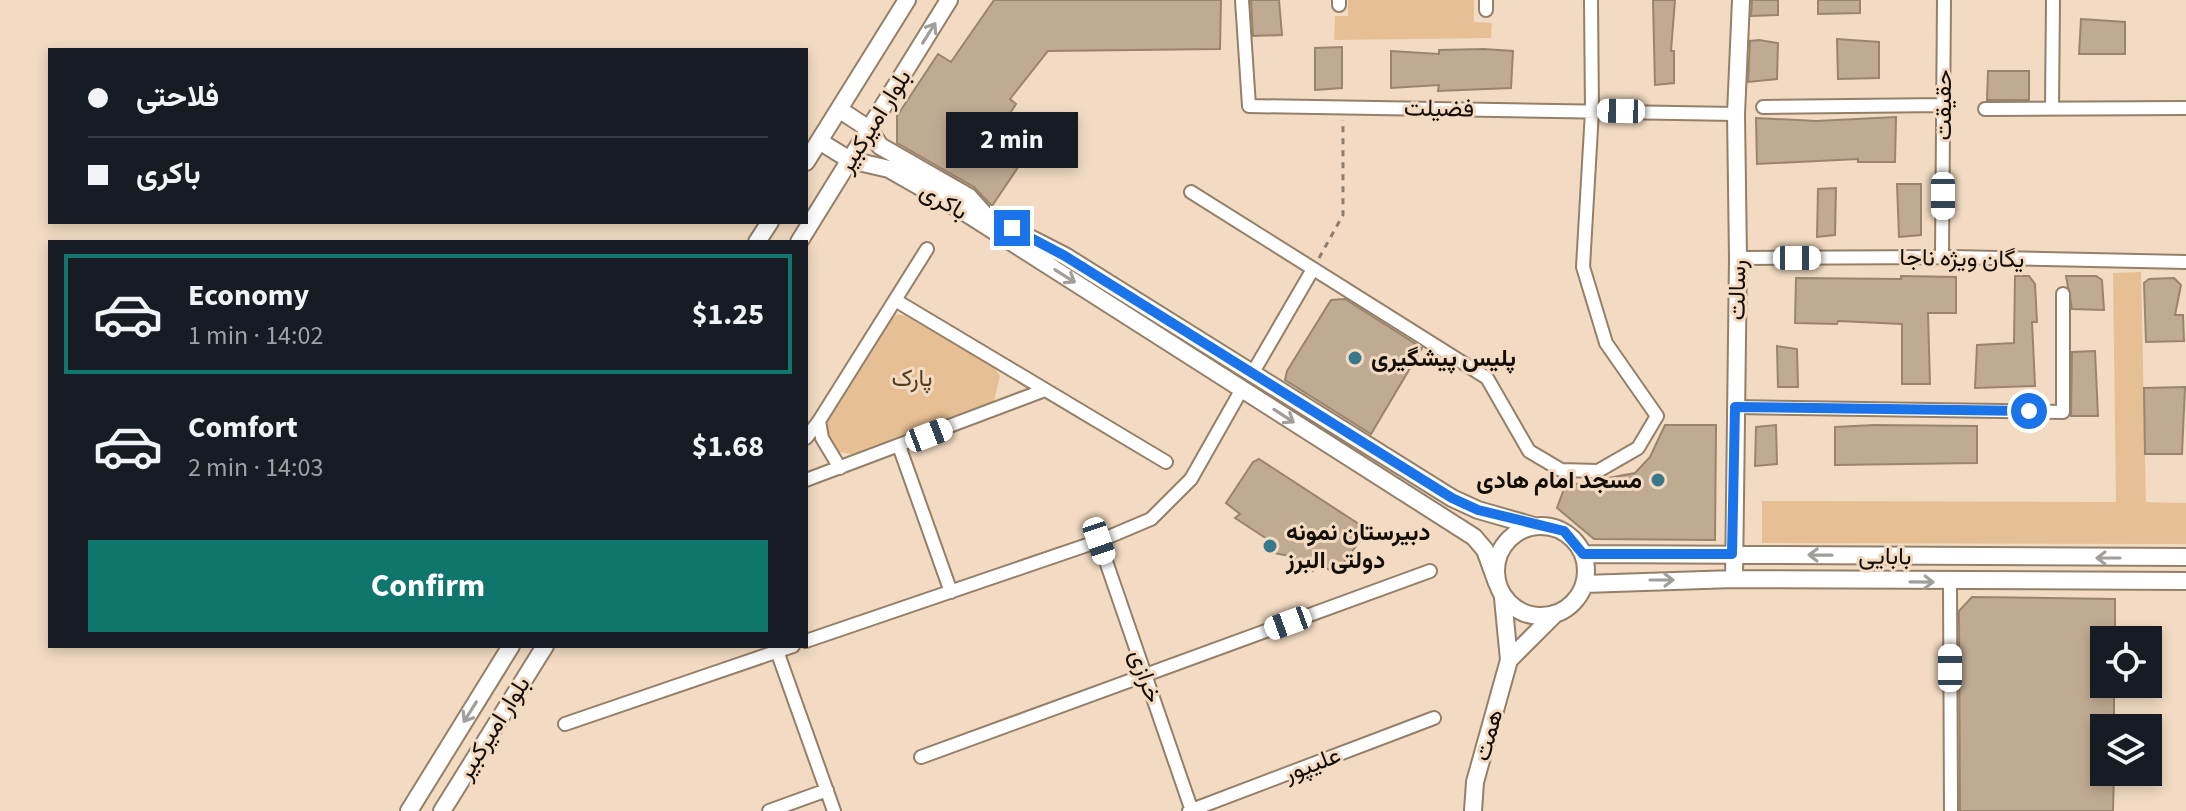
<!DOCTYPE html>
<meta charset="utf-8">
<style>
body{margin:0;font-family:"Source Sans 3",Vazirmatn,sans-serif;background:#20242c;color:#f1f3f6;height:100vh;display:flex;flex-direction:column;font-size:30px;white-space:nowrap}
*{box-sizing:border-box;margin:0}
p{font-size:26px;color:#9ea1a6}
.icon{flex:none;width:44px;height:44px;fill:none;stroke:currentColor;stroke-width:2;stroke-linecap:round;stroke-linejoin:round}
.map{position:relative;flex:1;overflow:hidden}
.panel{position:absolute;left:48px;top:240px;width:760px;height:408px;display:flex;flex-direction:column;background:#171b24;border-radius:0px;box-shadow:0 4px 12px #0003}
.panel>*{flex:none}
.top-card{position:absolute;left:48px;top:48px;width:760px;height:176px;border-radius:0px;box-shadow:0 4px 12px #0003;display:grid;align-content:center;height:176px;padding:0 40px;background:#171b24}
.buttons{position:absolute;left:2090px;top:626px;display:grid;gap:16px}
.buttons a{display:grid;place-items:center;width:72px;height:72px;border-radius:0px;background:#171b24;box-shadow:0 4px 12px #0003;font-size:40px}
.end{position:absolute;width:36px;height:36px;margin:-18px;border:10px solid #1a73e8;background:#fff;box-shadow:0 0 0 4px #fff}
.from{border-radius:50%}
.bubble{position:absolute;height:56px;border-radius:0px;background:#171b24;box-shadow:0 4px 12px #0003;font-size:26px;font-weight:700;line-height:56px;text-align:center}
.car{position:absolute;width:24px;height:48px;margin:-24px -12px;border-radius:10px;box-shadow:0 0 6px 2px #0007;background:linear-gradient(#fff 24%,#345 0 40%,#fff 0 76%,#345 0 86%,#fff 0)}
.top-card b{display:flex;align-items:center;gap:28px;height:76px;font-size:30px}
.top-card b+b{border-top:2px solid #363941}
.top-card i{width:20px;height:20px;background:#f1f3f6}
ul{padding:14px 0 0;list-style:none}
li{display:flex;align-items:center;gap:24px;height:120px;margin:0 16px 12px;padding:0 24px;border:4px solid transparent;border-radius:0px}
li div{flex:1}
li b{display:block;font-size:30px}
li em{font-style:normal;font-weight:700}
li.active{border-color:#0f766e}
li>.icon{width:72px;height:72px;stroke-width:1.5}
.cta{display:flex;gap:16px;margin-top:auto;padding:16px 40px}
.cta a{flex:1;height:92px;border-radius:0px;background:#0f766e;color:#fff;font-size:32px;font-weight:700;line-height:92px;text-align:center}
.map>svg:first-child{display:block}
.green{fill:#e6c094}
.building{fill:#c0aa92;stroke:#99846d;stroke-width:2}
.lines{fill:none;stroke-linecap:round;stroke-linejoin:round}
.minor-casing{stroke:#947f68;stroke-width:16}
.tertiary-casing{stroke:#947f68;stroke-width:20}
.path{stroke:#8e7e6d;stroke-width:3;stroke-dasharray:6 6;stroke-linecap:butt}
.minor{stroke:#fff;stroke-width:12}
.tertiary{stroke:#fff;stroke-width:16}
.oneway{stroke:#a19e9b}
.route{stroke:#1a73e8;stroke-width:10}
.poi-dot{fill:#37788b;stroke:#f2dbc2;stroke-width:3}
.labels{text-anchor:middle;stroke-width:6;stroke-linejoin:round;paint-order:stroke}
.street-label{font-size:24px;fill:#140d05;stroke:#f2dbc2}
.poi-label{font-size:24px;font-weight:bold;fill:#140d05;stroke:#f2dbc2;text-anchor:start}
.park-label{font-size:24px;fill:#573d1d;stroke:#f2dbc2}
</style>
<div class="map">
<svg width="2186" height="811" viewBox="0 0 2186 811">
<rect width="100%" height="100%" fill="#f2dbc2"/>
<path class="green" d="M1348,0H1474V22L1492,23L1491,38L1334,40L1335,16H1348Z
M2141,272L2146,502L2186,503V544L1762,543V501L2116,502L2113,273Z
M897,315H907L994,367L1000,376L994,401L852,454L839,452L821,433L823,422L888,320Z"/>
<path class="building" d="M994,0H1221L1220,49L1048,51L1010,99L1016,104L1000,129L1031,148L992,206L974,187L897,143V116L938,54L951,62Z
M1251,0H1279L1282,35L1253,36Z
M1653,0H1675L1671,51H1674V83L1655,85Z
M1752,0H1778V15L1751,16Z
M1818,0H1860V13L1818,14Z
M2081,19L2125,22V54H2079Z
M1837,39L1879,42V78L1838,79Z
M1759,40L1778,43L1777,79L1748,82L1750,41Z
M1342,47V88L1315,90V48Z
M1484,49L1513,51L1511,88L1438,91L1439,85L1391,88V51L1439,54V50Z
M1988,71H2029V100H1987Z
M1896,117L1895,162H1858V159L1757,164L1756,118L1816,121Z
M1897,184H1921V235L1899,237Z
M1836,188L1835,235L1817,237L1818,189Z
M1901,276L1956,277V313H1928L1930,384H1902V324L1838,321L1837,324L1795,323L1796,278L1901,279Z
M2015,276H2029L2035,284L2037,322H2032L2035,386L1975,388L1977,345L2014,343Z
M2066,276H2096L2102,280L2104,310L2072,309Z
M2174,278L2181,285L2175,315H2183L2184,341L2146,342L2144,283L2149,279Z
M1345,299L1422,348L1371,434L1285,380L1287,371L1331,300Z
M1777,346L1797,349L1798,387H1778Z
M2095,351L2098,416H2071L2072,352Z
M2185,387L2182,454H2145L2144,388Z
M1665,425H1716L1715,540L1594,539L1557,508L1565,486L1635,473L1650,457Z
M1776,425L1777,464L1755,466L1756,427Z
M1875,425L1977,426V463L1835,465V427Z
M1259,459L1368,530L1336,573L1315,563L1313,571L1290,556L1269,552L1270,541L1235,518L1240,514L1226,503L1253,462Z
M1972,597L2115,599V640H2104V684H2114V728H2104V772H2114L2113,811H1960L1959,611Z"/>
<g class="lines">
<g class="minor-casing">
<path id="minor" d="M1242,0L1249,106L1736,114
M1339,5V0
M1486,10V0
M1763,107L1943,105
M2052,107L2053,0
M1985,109L2186,108
M1191,192L1487,378L1529,451L1561,470L1598,471L1638,448L1657,416L1606,343L1583,267L1592,111L1591,0
M1942,257L1944,0
M1738,258L1952,257L2186,262
M895,300L1166,462
M1252,374L1313,269
M1735,407L2063,412V294
M806,438L819,421
M899,446L951,592
M840,468L822,438L819,421L927,249
M806,480L1045,390
M1099,541L1192,811
M1950,582L1951,811
M806,641L1099,541L1151,519L1191,479L1242,389
M777,651L834,811
M565,724L793,646
M921,757L1430,571
M769,811L827,790
M1189,811L1434,718"/>
</g>
<g class="tertiary-casing">
<path id="tertiary" d="M840,110L869,129L880,146L969,197L985,215L1065,256L1452,498L1478,510L1534,526
M819,141L850,160L889,169L966,213L1474,537L1485,550L1497,583
M806,162L907,0
M757,242L770,222
M799,242L949,0
M1496 571a45 45 0 1 1 90 0a45 45 0 1 1-90 0Z
M1583,554L2186,557
M1734,579L1738,258L1736,114L1741,0
M1584,584L1734,579L2186,581
M1509,660L1555,614
M409,811L511,646
M442,811L545,646
M1473,811L1475,782L1509,660L1503,598"/>
</g>
<path class="path" d="M1319,258L1343,215V120"/>
<use href="#minor" class="minor"/>
<use href="#tertiary" class="tertiary"/>
</g>
<defs><path id="oneway-shaft" d="M-6 0H5M1.5-3L5.5 0L1.5 3" fill="none" stroke-width="1.6" stroke-linecap="round" stroke-linejoin="round" transform="scale(2)"/></defs>
<g class="oneway">
<use href="#oneway-shaft" transform="translate(929 33) rotate(-58)"/>
<use href="#oneway-shaft" transform="translate(1065 276) rotate(32)"/>
<use href="#oneway-shaft" transform="translate(1284 416) rotate(33)"/>
<use href="#oneway-shaft" transform="translate(1820 555) rotate(-179)"/>
<use href="#oneway-shaft" transform="translate(2108 558) rotate(180)"/>
<use href="#oneway-shaft" transform="translate(1662 580)"/>
<use href="#oneway-shaft" transform="translate(1922 582) rotate(1)"/>
<use href="#oneway-shaft" transform="translate(470 712) rotate(122)"/>
</g>
<g class="lines">
<path class="route" d="M1012,228L1065,256L1452,498L1478,510L1564,531L1583,554H1732L1735,407L2029,411"/>
</g>
<g class="poi-dot">
<circle cx="1355" cy="358" r="8"/>
<circle cx="1658" cy="480" r="8"/>
<circle cx="1270" cy="546" r="8"/>
</g>
<g class="labels">
<g class="street-label">
<text transform="translate(1943 105) rotate(-90)" y="8">حقیقت</text>
<text transform="translate(1439 108) rotate(1)" y="8">فضیلت</text>
<text transform="translate(874 121) rotate(-58)" y="8">بلوار امیرکبیر</text>
<text transform="translate(944 201) rotate(30)" y="8">باکری</text>
<text transform="translate(1962 258) rotate(1)" y="8">یگان ویژه ناجا</text>
<text transform="translate(1737 290) rotate(-89)" y="8">رسالت</text>
<text transform="translate(1885 556) rotate(1)" y="8">بابایی</text>
<text transform="translate(1146 676) rotate(71)" y="8">خرازی</text>
<text transform="translate(493 728) rotate(-58)" y="8">بلوار امیرکبیر</text>
<text transform="translate(1488 735) rotate(-74)" y="8">همت</text>
<text transform="translate(1312 764) rotate(-21)" y="8">علیپور</text>
</g>
<g class="poi-label">
<text x="1371" y="366">پلیس پیشگیری</text>
<text x="1642" y="488" text-anchor="end">مسجد امام هادی</text>
<text x="1286" y="540">دبیرستان نمونه<tspan x="1286" dy="28">دولتی البرز</tspan></text>
</g>
<g class="park-label">
<text x="912" y="386">پارک</text>
</g>
</g>
</svg>
<div class="buttons">
<a><svg class="icon" aria-label="locate" viewBox="0 0 24 24"><circle cx="12" cy="12" r="6"/><path d="M12 2v4M12 18v4M2 12h4M18 12h4"/></svg></a>
<a><svg class="icon" aria-label="layers" viewBox="0 0 24 24"><path d="M12 4l9 5-9 5-9-5zM3 14l9 5 9-5"/></svg></a>
</div>
<i class="end from" style="left:2029px;top:411px"></i>
<i class="end" style="left:1012px;top:228px"></i>
<div class="bubble" style="left:946px;top:112px;width:132px">2 min</div>
<i class="car" style="left:1621px;top:111px;rotate:271deg"></i>
<i class="car" style="left:1943px;top:196px;rotate:180deg"></i>
<i class="car" style="left:1797px;top:258px;rotate:90deg"></i>
<i class="car" style="left:929px;top:435px;rotate:69deg"></i>
<i class="car" style="left:1099px;top:541px;rotate:161deg"></i>
<i class="car" style="left:1288px;top:623px;rotate:250deg"></i>
<i class="car" style="left:1950px;top:668px;rotate:0deg"></i>
<div class="top-card">
<b><i class="from"></i>فلاحتی</b>
<b><i></i>باکری</b>
</div>
<section class="panel">
<ul>
<li class="active"><svg class="icon" aria-label="car" viewBox="0 0 24 24"><path d="M5 17H2v-5l4-1 3-4h7l3 4 3 1v5h-3M9 17h6M6 11h13"/><circle cx="7" cy="17" r="2"/><circle cx="17" cy="17" r="2"/></svg><div><b>Economy</b><p>1 min · 14:02</p></div><em>$1.25</em></li>
<li><svg class="icon" aria-label="car" viewBox="0 0 24 24"><path d="M5 17H2v-5l4-1 3-4h7l3 4 3 1v5h-3M9 17h6M6 11h13"/><circle cx="7" cy="17" r="2"/><circle cx="17" cy="17" r="2"/></svg><div><b>Comfort</b><p>2 min · 14:03</p></div><em>$1.68</em></li>
</ul>
<div class="cta"><a>Confirm</a></div>
</section>
</div>
